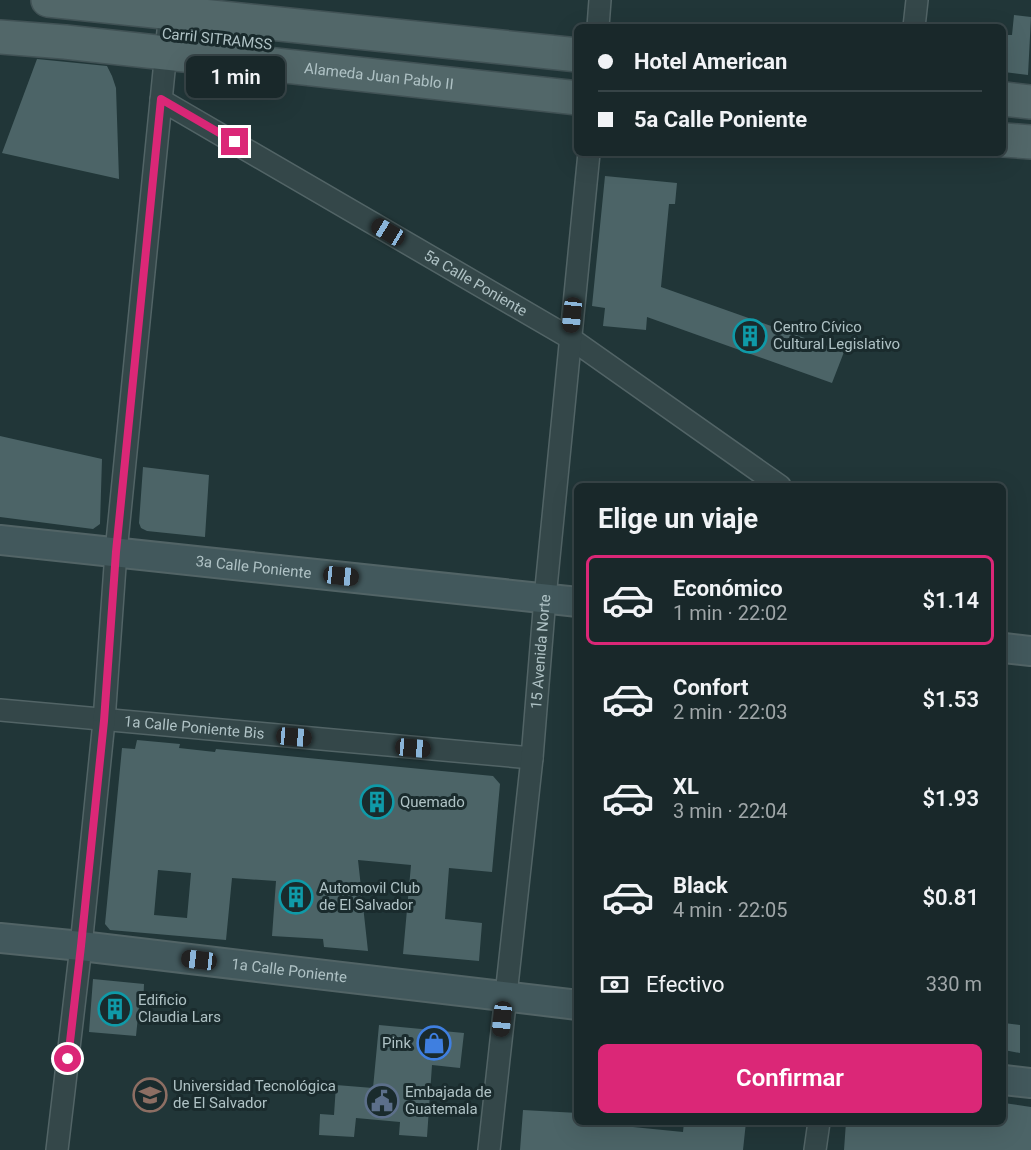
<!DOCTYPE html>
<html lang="es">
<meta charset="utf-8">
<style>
body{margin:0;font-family:Roboto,sans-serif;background:#263436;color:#f1f3f6;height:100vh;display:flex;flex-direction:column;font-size:22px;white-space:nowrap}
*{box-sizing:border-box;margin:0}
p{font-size:20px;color:#9fa6a8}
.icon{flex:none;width:33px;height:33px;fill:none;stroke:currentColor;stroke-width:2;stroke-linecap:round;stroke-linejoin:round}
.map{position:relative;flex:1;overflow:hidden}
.panel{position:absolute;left:574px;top:483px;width:432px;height:642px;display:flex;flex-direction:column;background:#19282a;border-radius:9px;box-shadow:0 6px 24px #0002,0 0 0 2px #374447}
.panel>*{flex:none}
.hud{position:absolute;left:574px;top:24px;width:432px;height:132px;border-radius:9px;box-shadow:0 6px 24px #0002,0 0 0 2px #374447;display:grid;align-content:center;height:132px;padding:0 24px;background:#19282a}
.end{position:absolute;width:27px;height:27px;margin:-14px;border:8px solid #db2777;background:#fff;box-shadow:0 0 0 3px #fff}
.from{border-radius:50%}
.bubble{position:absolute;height:42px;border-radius:9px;background:#19282a;box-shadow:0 6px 24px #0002,0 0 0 2px #374447;font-size:20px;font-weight:600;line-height:42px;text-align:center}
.car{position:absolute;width:18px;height:36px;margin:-18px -9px;border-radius:8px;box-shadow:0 0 4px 2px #0007;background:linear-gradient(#222 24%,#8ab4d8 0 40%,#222 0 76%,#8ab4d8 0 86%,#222 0)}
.hud b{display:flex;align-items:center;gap:21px;height:57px;font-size:22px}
.hud b+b{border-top:2px solid #374447}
.hud i{width:15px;height:15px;background:#f1f3f6}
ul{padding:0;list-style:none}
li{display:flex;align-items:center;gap:18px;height:90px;margin:0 12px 9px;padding:0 12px;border:3px solid transparent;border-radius:9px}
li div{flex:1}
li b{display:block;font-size:22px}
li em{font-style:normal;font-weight:600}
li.selected{border-color:#db2777}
li>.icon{width:54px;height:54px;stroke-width:1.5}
h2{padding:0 24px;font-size:27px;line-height:72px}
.pay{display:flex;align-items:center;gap:15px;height:66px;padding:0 24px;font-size:22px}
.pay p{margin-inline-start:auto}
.primary-button{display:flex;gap:12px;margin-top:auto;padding:12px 24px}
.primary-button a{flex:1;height:69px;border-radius:9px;background:#db2777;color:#fff;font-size:24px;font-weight:600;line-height:69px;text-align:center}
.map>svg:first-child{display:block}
.building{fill:#4c6467;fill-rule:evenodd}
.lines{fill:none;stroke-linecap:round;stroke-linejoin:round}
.street-casing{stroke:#526466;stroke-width:24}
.secondary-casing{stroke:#526466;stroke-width:32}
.primary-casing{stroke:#415255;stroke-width:36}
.street{stroke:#344749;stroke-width:21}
.secondary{stroke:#42585c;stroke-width:28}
.primary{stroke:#526769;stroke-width:33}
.route{stroke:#db2777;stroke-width:8}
.labels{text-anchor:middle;stroke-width:6;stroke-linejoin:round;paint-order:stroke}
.street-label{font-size:15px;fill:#afc2c5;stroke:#1a2b2d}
.poi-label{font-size:15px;fill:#afc2c5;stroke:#1a2b2d;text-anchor:start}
</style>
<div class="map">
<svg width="1031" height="1150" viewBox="0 0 1031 1150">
<rect width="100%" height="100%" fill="#213638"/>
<path class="building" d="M1014,15L1031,17L1028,75L1004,72V35H1012Z
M37,59L107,66L112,76L116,88L119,179L2,153Z
M605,176L677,183L675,204H669L661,287L844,352L832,383L647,317L646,330L603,326L605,308L592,306Z
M0,436L102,459L100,524L93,529L0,517Z
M143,467L209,475L205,537L147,531L141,528L139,523Z
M137,740L180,744L179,748L215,752L216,749L493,776L500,784L492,872L449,868L445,919L482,923L479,961L403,954L411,865L358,860L368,951L324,947L323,939L272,936L276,881L232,878L226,940L110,930L105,924L122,748L135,749ZM158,870L191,873L187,918L154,915Z
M93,979L144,984L143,1008L139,1007L136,1036L89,1032Z
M1004,1023L1020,1025V1053L1004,1050Z
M379,1025L464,1033L460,1068L432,1065L427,1137L399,1135L400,1122L356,1118L354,1137L319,1135L320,1114L334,1115L336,1085L373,1088Z
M1004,1103L1031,1107V1150H844L846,1122H1004Z
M523,1110L578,1113V1122H613V1125L683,1132L684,1122H746L743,1150H520Z"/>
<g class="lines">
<g class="street-casing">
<g id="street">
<path d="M598,27L600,0"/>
<path d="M914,27L917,0"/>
<path id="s1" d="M161,100L570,338L780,486"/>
<path id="s2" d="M0,710L532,758"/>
<path d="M57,1150L81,946L104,721L116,552L171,1"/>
<path id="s3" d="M489,1150L532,758L545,598L589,153"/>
<path d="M815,1150L819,1122"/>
</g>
</g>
<g class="secondary-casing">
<g id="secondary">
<path id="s4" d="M0,540L578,602"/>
<path d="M1004,648L1031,651"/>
<path id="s5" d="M0,938L81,946L578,1005"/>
<path d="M1004,1080L1031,1083"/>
</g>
</g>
<g class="primary-casing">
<g id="primary">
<path d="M48,0L578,55"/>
<path id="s6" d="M0,37L65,42L578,98"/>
<path d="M1004,99L1031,102"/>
<path d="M1004,140L1031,142"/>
</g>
</g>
<use href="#street" class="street"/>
<use href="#secondary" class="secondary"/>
<use href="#primary" class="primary"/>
</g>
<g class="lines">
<path class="route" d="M68,1059L81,946L104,721L116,552L161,99L235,142"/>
</g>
<defs>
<g id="building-ring" transform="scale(1.725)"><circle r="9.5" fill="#1a2b2d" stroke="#0f9aa8" stroke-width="1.5"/><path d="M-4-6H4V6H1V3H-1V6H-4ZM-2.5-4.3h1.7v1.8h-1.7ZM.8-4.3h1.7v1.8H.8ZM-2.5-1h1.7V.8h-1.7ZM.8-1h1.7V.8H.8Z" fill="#0f9aa8"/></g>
<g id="shop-ring" transform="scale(1.725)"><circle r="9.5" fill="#1a2b2d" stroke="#3f7fe0" stroke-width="1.5"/><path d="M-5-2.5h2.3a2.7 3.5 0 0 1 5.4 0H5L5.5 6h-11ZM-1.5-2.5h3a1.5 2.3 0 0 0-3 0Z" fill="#3f7fe0"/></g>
<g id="university-ring" transform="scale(1.725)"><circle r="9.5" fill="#1a2b2d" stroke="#8d6e63" stroke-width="1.5"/><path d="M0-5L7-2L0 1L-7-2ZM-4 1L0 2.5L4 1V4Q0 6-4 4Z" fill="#8d6e63"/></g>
<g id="civic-ring" transform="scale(1.725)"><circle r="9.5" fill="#1a2b2d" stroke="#5c6f8a" stroke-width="1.5"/><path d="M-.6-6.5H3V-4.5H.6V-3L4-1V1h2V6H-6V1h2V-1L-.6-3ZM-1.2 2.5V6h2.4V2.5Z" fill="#5c6f8a"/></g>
</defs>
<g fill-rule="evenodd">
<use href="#building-ring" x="750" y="336"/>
<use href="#building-ring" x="377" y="802"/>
<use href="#building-ring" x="296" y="897"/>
<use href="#building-ring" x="115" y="1009"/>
<use href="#shop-ring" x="434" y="1043"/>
<use href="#university-ring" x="150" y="1095"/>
<use href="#civic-ring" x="382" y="1101"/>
</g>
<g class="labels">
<g class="street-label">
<text transform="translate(217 39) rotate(6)" y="5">Carril SITRAMSS</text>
<text dy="5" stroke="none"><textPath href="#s6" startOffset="381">Alameda Juan Pablo II</textPath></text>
<text dy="5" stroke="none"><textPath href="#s1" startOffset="364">5a Calle Poniente</textPath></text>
<text dy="5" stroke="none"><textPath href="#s4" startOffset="255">3a Calle Poniente</textPath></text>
<text dy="5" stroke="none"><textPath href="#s3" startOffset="501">15 Avenida Norte</textPath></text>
<text dy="5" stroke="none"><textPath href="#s2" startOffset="195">1a Calle Poniente Bis</textPath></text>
<text dy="5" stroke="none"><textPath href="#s5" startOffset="291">1a Calle Poniente</textPath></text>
</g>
<g class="poi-label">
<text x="773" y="332">Centro Cívico<tspan x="773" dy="17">Cultural Legislativo</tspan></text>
<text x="400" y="807">Quemado</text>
<text x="319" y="893">Automovil Club<tspan x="319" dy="17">de El Salvador</tspan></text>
<text x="138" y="1005">Edificio<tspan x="138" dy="17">Claudia Lars</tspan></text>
<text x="411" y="1048" text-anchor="end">Pink</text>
<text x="173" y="1091">Universidad Tecnológica<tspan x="173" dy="17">de El Salvador</tspan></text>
<text x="405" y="1097">Embajada de<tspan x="405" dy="17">Guatemala</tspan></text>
</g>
</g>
</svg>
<i class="end from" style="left:68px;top:1059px"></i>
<i class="end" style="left:235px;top:142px"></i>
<div class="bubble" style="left:186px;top:56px;width:99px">1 min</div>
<i class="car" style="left:388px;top:232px;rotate:301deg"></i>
<i class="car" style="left:572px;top:315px;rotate:186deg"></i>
<i class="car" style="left:341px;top:576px;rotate:96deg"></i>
<i class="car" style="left:294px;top:737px;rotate:95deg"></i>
<i class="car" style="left:413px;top:748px;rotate:95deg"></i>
<i class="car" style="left:199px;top:960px;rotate:277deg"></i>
<i class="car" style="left:502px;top:1019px;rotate:186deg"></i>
<div class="hud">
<b><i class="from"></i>Hotel American</b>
<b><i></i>5a Calle Poniente</b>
</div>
<section class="panel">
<h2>Elige un viaje</h2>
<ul>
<li class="selected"><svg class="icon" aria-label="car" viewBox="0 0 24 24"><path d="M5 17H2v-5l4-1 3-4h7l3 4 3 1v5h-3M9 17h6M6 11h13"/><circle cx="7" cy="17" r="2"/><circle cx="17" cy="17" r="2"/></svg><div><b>Económico</b><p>1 min · 22:02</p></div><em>$1.14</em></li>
<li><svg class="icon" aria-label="car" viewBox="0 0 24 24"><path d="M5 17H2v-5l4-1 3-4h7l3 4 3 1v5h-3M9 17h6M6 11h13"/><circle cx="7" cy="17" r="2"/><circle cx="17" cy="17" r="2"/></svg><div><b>Confort</b><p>2 min · 22:03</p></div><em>$1.53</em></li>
<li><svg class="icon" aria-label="car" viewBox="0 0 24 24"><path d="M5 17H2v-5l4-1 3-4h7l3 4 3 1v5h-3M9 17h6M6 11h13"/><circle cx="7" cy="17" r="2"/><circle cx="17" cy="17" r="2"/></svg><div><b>XL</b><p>3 min · 22:04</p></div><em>$1.93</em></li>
<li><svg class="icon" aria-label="car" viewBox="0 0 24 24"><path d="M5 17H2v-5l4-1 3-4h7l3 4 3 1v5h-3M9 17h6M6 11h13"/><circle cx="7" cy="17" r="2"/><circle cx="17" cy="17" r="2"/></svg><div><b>Black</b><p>4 min · 22:05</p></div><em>$0.81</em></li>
</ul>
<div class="pay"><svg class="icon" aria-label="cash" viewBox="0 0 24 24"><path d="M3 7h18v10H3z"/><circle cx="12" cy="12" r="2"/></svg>Efectivo<p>330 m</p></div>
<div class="primary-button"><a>Confirmar</a></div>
</section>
</div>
